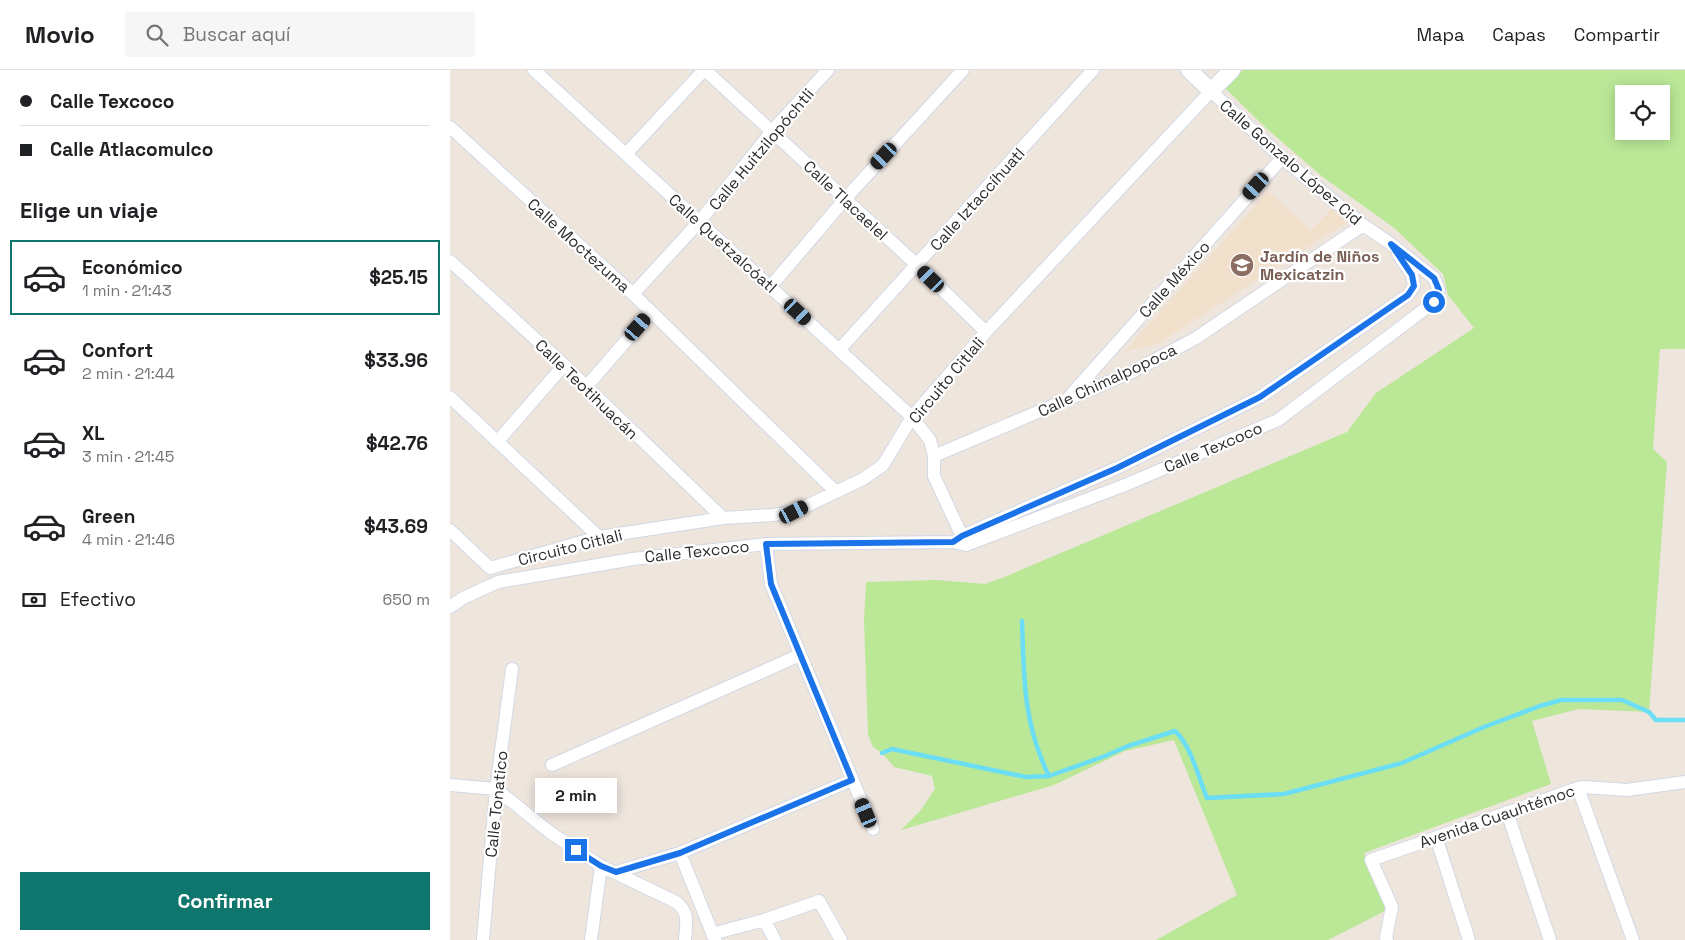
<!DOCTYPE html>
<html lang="es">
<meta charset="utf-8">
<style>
body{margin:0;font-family:"Space Grotesk",sans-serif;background:#f6f6f6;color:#202124;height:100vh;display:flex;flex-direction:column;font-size:19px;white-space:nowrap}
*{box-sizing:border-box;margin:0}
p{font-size:16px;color:#757577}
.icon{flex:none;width:28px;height:28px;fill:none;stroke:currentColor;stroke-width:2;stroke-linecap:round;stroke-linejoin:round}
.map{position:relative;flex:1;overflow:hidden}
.drawer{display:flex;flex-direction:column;background:#fff;width:450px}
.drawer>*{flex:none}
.guide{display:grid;align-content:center;height:110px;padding:0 20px;background:#fff}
.tools{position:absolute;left:1165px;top:15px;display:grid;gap:10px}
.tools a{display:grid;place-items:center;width:55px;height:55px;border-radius:0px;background:#fff;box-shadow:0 2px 12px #0003;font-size:25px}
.end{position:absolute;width:22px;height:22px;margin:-11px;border:6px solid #1a73e8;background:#fff;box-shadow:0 0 0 2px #fff}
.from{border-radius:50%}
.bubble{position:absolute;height:35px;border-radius:0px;background:#fff;box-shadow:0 2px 12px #0003;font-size:16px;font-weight:800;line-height:35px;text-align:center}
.car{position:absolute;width:15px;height:30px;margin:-15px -8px;border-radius:6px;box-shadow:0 0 4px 1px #0007;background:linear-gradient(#222 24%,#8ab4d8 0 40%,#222 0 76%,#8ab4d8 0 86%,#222 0)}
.guide b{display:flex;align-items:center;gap:18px;height:48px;font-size:19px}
.guide b+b{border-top:1px solid #e0e0e0}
.guide i{width:12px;height:12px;background:#202124}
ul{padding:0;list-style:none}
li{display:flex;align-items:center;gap:15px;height:75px;margin:0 10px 8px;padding:0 10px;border:2px solid transparent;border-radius:0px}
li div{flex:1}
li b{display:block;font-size:19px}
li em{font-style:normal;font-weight:800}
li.on{border-color:#0f766e}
li>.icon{width:45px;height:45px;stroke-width:1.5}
h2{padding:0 20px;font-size:22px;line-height:60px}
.pay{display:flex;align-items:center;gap:12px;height:55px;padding:0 20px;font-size:19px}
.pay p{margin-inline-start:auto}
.action{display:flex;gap:10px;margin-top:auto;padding:10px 20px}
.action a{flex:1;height:58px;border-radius:0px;background:#0f766e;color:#fff;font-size:20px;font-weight:800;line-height:58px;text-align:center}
header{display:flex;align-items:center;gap:30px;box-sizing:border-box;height:70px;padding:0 25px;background:#fff;border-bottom:1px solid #e0e0e0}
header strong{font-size:24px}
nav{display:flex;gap:28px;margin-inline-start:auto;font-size:18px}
.search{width:350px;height:45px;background:#f6f6f6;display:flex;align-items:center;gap:12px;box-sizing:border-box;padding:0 18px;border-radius:0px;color:#757577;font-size:19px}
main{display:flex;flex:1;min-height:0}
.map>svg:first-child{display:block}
.education{fill:#f1e1cc}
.green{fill:#bae897;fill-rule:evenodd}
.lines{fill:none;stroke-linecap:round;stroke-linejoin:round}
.stream{stroke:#6bdef6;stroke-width:4.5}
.minor-casing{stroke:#d2d8e5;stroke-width:14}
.tertiary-casing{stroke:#d2d8e5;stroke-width:18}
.minor{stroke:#fff;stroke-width:12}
.tertiary{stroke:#fff;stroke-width:16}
.route{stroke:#1a73e8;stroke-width:6}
.labels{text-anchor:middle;stroke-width:4.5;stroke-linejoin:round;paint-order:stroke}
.street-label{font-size:16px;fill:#2c2c2c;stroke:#fff}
.education-label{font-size:16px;font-weight:bold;fill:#785e54;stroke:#fff;text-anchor:start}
</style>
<header>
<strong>Movio</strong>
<div class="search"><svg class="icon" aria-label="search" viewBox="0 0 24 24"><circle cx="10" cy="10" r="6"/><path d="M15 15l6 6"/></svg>Buscar aquí</div>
<nav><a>Mapa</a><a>Capas</a><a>Compartir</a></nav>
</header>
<main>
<section class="drawer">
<div class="guide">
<b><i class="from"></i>Calle Texcoco</b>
<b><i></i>Calle Atlacomulco</b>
</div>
<h2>Elige un viaje</h2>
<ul>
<li class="on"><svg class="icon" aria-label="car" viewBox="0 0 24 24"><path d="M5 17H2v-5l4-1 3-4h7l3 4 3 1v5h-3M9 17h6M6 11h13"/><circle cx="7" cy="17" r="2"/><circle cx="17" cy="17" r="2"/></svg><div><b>Económico</b><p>1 min · 21:43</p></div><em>$25.15</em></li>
<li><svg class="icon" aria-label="car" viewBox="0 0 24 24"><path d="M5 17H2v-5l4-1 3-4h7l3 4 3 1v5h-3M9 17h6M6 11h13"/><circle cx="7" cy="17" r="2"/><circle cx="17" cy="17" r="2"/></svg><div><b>Confort</b><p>2 min · 21:44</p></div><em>$33.96</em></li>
<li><svg class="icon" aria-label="car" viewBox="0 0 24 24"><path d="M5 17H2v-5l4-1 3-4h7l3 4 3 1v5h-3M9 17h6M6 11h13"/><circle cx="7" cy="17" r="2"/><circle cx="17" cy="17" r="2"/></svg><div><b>XL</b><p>3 min · 21:45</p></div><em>$42.76</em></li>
<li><svg class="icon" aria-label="car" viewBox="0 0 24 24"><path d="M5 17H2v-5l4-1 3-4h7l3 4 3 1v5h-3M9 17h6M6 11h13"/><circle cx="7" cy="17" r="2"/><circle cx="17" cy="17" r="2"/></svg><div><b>Green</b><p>4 min · 21:46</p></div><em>$43.69</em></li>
</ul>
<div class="pay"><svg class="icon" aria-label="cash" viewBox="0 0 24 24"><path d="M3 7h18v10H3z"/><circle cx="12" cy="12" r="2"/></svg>Efectivo<p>650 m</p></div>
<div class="action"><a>Confirmar</a></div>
</section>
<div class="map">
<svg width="1235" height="870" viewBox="0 0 1235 870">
<rect width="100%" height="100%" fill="#eee5dd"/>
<path class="education" d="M818,121L861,160L882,138L897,152L709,273L674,282Z"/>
<path class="green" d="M793,0H1235V279H1210L1203,379L1217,392L1199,642L1129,639L1082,651L1101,714L914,783L939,839L878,870H706L787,825L724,670L675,681L604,715L451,760L470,741L485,719L482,706L444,697L432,683L423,677L418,664L414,551L416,512L486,510L535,514L552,508L897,362L926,323L1024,258L998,225L993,204L943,157L874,108L817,59L775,18ZM1174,24H1211V61H1174Z"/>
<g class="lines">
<path class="stream" d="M572,551C574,608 573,653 599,706
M432,683L442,679L576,707L599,706L655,686L678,676L725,661C742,677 748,707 757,728L834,724L952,693L1034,657L1090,636L1111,630H1172L1199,642L1206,650H1235"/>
<g class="minor-casing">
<path id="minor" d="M84,0L462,347L480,370L484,386
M255,0L467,195L536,262
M0,57L183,224L385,421
M176,84L254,0
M0,191L114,295L273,448
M321,216L395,129L513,0
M183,224L250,151L322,61L378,0
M389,280L643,0
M136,317L201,242
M0,327L149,467
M619,327L832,88
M48,371L114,295
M0,460L40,498L149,467L273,448L323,445L344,442L413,409L433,395L462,347L536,262L761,21L832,88L913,155L941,174L984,208L989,220L984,232L828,350L675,415L516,475L503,472L316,474L183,489L48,512L13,528L0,537
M507,470L512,466L667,398L810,327L958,225L964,216L962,205L948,184
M316,474L321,514L423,759
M516,475L484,406V386L682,302L746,268L913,155
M102,695L350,585
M0,715L46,719L101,763L151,796L226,832C240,843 236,853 235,870
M1128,718L1183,870
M1057,742L1100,870
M986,767L1019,870
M230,783L265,870
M166,802L230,783L402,710
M314,850L325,870
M262,864L314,850L369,831L391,870
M33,870L46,719L62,599
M141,870L151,796
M937,870L936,867L942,837L921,790L1128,718L1134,717L1177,720L1235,712"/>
</g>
<g class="tertiary-casing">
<path id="tertiary" d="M739,0L761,21L782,0"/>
</g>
<use href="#minor" class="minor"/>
<use href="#tertiary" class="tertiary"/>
</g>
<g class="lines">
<path class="route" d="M126,780L151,796L166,802L230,783L402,710L321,514L316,474L503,472L512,466L667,398L810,327L958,225L964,216L962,205L941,174L984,208L989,220L984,232"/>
</g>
<defs>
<g id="school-disc" transform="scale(1.25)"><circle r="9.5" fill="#8d6e63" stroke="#fff"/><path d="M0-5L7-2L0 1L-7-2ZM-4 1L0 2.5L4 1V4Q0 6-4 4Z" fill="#fff"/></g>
</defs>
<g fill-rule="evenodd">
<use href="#school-disc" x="792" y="195"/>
</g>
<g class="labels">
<g class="street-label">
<text transform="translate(311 79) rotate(-50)" y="6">Calle Huitzilopóchtli</text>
<text transform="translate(841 92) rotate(41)" y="6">Calle Gonzalo López Cid</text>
<text transform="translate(527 129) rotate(-48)" y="6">Calle Iztaccíhuatl</text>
<text transform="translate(396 130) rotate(43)" y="6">Calle Tlacaelel</text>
<text transform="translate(273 173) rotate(42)" y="6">Calle Quetzalcóatl</text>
<text transform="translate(129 175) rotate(42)" y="6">Calle Moctezuma</text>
<text transform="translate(724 209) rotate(-48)" y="6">Calle México</text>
<text transform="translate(496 310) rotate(-50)" y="6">Circuito Citlali</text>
<text transform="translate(657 310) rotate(-25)" y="6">Calle Chimalpopoca</text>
<text transform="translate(137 319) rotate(44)" y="6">Calle Teotihuacán</text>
<text transform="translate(763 377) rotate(-23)" y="6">Calle Texcoco</text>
<text transform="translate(120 477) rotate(-14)" y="6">Circuito Citlali</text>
<text transform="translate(247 481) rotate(-6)" y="6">Calle Texcoco</text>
<text transform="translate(46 734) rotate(-84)" y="6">Calle Tonatico</text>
<text transform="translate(1047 746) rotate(-19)" y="6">Avenida Cuauhtémoc</text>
</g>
<g class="education-label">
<text x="810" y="192">Jardín de Niños<tspan x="810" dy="18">Mexicatzin</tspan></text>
</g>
</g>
</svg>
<div class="tools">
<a><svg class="icon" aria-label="locate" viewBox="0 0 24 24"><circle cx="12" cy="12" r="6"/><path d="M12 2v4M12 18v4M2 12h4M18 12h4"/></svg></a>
</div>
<i class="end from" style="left:984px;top:232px"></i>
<i class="end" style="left:126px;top:780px"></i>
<div class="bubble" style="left:85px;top:708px;width:82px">2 min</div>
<i class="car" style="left:434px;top:86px;rotate:223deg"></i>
<i class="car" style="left:806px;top:116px;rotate:222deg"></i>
<i class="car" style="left:481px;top:209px;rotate:314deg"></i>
<i class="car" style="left:348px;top:242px;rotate:133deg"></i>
<i class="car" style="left:188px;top:257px;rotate:41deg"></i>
<i class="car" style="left:344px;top:442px;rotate:63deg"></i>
<i class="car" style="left:416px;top:743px;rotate:337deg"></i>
</div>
</main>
